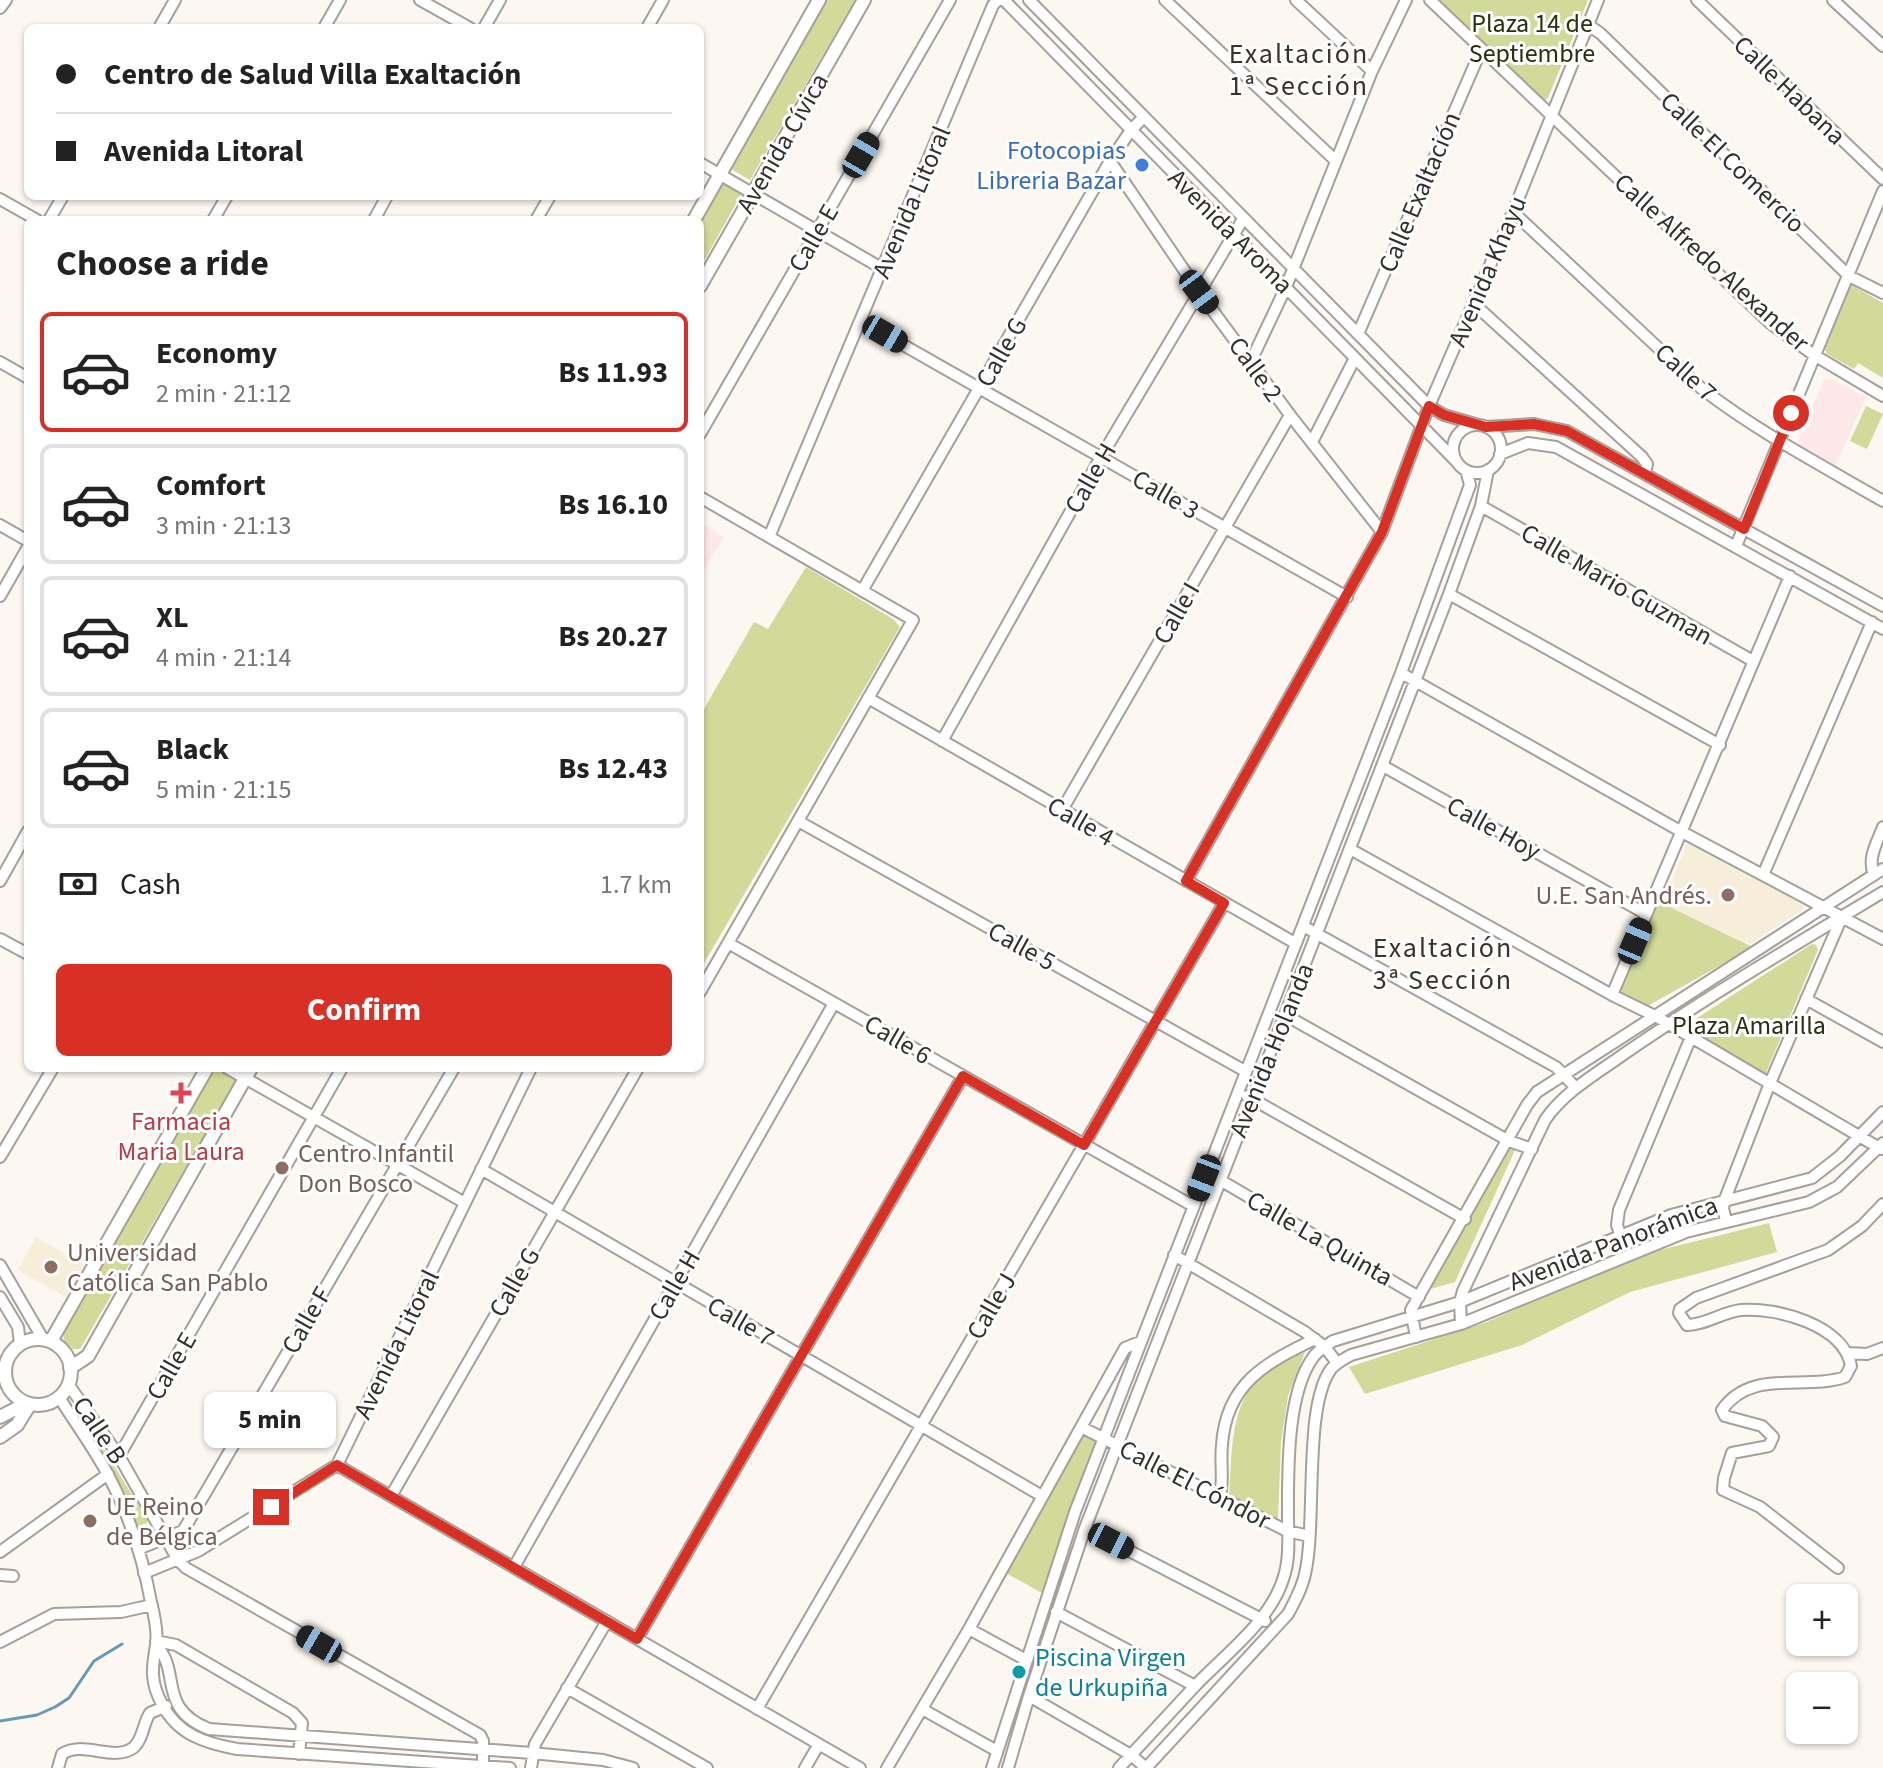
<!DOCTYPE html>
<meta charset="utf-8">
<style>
body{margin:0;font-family:"Source Sans 3",sans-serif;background:#f6f6f6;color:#222;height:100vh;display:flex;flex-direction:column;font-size:30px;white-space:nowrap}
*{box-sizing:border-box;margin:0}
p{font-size:26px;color:#767676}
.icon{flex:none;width:44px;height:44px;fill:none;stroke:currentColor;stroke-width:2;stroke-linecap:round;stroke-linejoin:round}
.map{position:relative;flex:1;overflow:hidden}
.panel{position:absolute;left:24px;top:216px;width:680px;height:856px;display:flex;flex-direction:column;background:#fff;border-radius:12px;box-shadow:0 2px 6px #0004}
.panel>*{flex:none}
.guide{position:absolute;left:24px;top:24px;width:680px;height:176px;border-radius:12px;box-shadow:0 2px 6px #0004;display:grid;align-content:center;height:176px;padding:0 32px;background:#fff}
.fabs{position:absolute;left:1786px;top:1584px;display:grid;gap:16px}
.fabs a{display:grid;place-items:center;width:72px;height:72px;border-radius:12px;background:#fff;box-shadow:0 2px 6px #0004;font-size:40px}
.end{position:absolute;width:36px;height:36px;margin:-18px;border:10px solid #d93025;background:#fff;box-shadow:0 0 0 4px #fff}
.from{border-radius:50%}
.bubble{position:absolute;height:56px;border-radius:12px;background:#fff;box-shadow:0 2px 6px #0004;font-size:26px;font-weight:700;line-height:56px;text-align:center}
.car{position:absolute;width:24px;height:48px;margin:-24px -12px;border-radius:10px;box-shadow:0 0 6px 2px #0007;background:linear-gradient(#222 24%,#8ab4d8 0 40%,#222 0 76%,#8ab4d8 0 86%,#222 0)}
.guide b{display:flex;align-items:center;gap:28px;height:76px;font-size:30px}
.guide b+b{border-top:2px solid #e0e0e0}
.guide i{width:20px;height:20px;background:#222}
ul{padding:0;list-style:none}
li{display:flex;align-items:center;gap:24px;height:120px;margin:0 16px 12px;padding:0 16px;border:4px solid #e0e0e0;border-radius:12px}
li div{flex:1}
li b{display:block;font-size:30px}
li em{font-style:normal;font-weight:700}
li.selected{border-color:#d93025}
li>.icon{width:72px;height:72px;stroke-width:1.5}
h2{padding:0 32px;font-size:36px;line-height:96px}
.pay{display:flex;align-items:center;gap:20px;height:88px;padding:0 32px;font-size:30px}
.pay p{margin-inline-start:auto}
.action{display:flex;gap:16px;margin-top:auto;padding:16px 32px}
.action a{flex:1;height:92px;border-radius:12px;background:#d93025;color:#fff;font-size:32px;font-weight:700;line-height:92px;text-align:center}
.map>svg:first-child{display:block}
.education{fill:#f6eed8}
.medical{fill:#fee8e7}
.green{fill:#d1da99}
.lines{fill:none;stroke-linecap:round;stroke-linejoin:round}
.stream{stroke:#6699b6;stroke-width:3}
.minor-casing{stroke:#a69f9a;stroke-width:14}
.major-casing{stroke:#a69f9a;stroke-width:16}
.minor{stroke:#fff;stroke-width:10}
.major{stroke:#fff;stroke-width:12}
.route{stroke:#d93025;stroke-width:10}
.shop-dot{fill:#3f7fe0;stroke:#fff;stroke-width:3}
.education-dot{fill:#8d6e63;stroke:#fff;stroke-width:3}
.health-dot{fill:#e0444e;stroke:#fff;stroke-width:3}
.culture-dot{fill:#0f9aa8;stroke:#fff;stroke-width:3}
.labels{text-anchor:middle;stroke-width:6;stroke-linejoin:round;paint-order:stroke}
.park-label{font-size:26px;fill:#2b2e0f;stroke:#fff}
.street-label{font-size:26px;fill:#32302d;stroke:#fff}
.shop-label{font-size:26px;fill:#366cbe;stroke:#fff;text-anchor:end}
.education-label{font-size:26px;fill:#785e54;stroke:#fff;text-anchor:start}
.health-label{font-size:26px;fill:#be3a42;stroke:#fff}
.culture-label{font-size:26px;fill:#0d838f;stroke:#fff;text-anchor:start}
.neighbourhood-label{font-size:28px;letter-spacing:2px;fill:#38332e;stroke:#fff}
</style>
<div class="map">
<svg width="1883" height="1768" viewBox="0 0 1883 1768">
<rect width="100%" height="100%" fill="#fdf7f1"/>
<path class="education" d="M1691,843L1803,905V909L1750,944L1662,904L1687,844Z
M36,1237L84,1265L66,1297L18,1270Z"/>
<path class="medical" d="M1831,379L1866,397L1835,467L1798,447L1799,439L1824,380Z
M700,523L724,537L700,577Z"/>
<path class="green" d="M826,0H855L750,180L729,168Z
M1434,0H1588L1548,98L1543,102Z
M721,182L742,193L700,268V220Z
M1850,284L1883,303V378L1858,363L1854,369L1827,354L1823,346Z
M1866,406L1883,414L1867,449L1850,441Z
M806,567L893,619L900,627L700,970V716L754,622L768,629Z
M1657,901L1753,947L1644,1008L1621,994L1619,989Z
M1812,944L1816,945L1818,950L1765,1075L1683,1027Z
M215,1068L237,1079L80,1349H73L64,1341L63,1332Z
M1508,1146L1516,1148L1455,1282L1424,1291Z
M1769,1223L1777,1252L1630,1292L1522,1345L1365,1394L1349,1367L1487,1322L1636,1256Z
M1305,1352L1288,1396L1281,1442L1278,1519L1229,1497C1233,1431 1229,1376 1305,1352Z
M82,1413L148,1521L147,1523L135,1527L126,1495L79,1415Z
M1083,1434H1087L1098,1441L1042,1593L1006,1573Z"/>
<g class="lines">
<path class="stream" d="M0,1721L37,1715L55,1707L69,1698L94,1661L122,1644"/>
<g class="minor-casing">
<path id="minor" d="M420,0L470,28
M1004,0L1457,462
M1029,0L1429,406L1444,415L1479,425
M1165,0L1336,161
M1296,0L1372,71
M1430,0L1770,323L1814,355L1883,396
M1697,0L1883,179
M1833,0L1883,46
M0,8L6,0
M1588,25L1600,33L1849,276L1883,293
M159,28L175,0
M324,28L340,0
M484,28L500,0
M647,28L663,0
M1110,161L1199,292L1290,415L1382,532
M700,163L883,269
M0,199L37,220
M1513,212L1701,388C1758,432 1821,465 1883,501
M49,220L63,196
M213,220L227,196
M374,220L387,196
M536,220L550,196
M1474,304L1642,457L1647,464L1645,473
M861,321L1347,597
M1358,334L1481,50
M1251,361L1286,287L1372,71L1406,0
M0,362L28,378
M1453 449a24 24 0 1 1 48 0a24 24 0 1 1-48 0Z
M1486,427L1534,424L1567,431L1883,606
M700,434L950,0
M1312,442L1355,358
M1500,454L1528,443L1556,447L1883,629
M700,497L913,620L700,992
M1481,506L1753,661
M0,525L28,541
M769,537L993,5L998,0
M1736,546L1883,191
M862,591L1110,161L1131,130L1144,117
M1449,594L1720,745
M0,596L28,547
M1401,673L1682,832L1883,939
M868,698L1295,943
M942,741L1101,457L1243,219
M1383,766L1646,914
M1062,810L1290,415
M798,821L1245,1071
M1350,849L1612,995L1657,1017L1881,1149
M1763,875L1872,622
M1874,875C1867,858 1877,843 1883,827
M0,881L28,831
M1186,881L1382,532L1429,406L1513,212L1598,0
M1303,926L1556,1067L1576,1088
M0,939L28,954
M728,943L1193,1206
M1612,995L1790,576
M1806,999L1883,1042
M1285,1015L1509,1141L1532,1149
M227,1068L465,1203
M1247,1096L1465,1219
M0,1157L53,1068
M481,1169L1042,1496
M1220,1180L1419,1297
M1726,1221L1723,1208L1725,1199L1770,1083L1841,919
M1620,1234L1617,1225L1619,1210L1691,1037
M1174,1255L1305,1332L1325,1347L1337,1363
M0,1265L43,1339
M0,1297L18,1327L20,1344
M1461,1324L1460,1302L1463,1291L1545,1120C1564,1092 1596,1074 1624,1054C1708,996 1796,944 1883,892
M1416,1337L1411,1310L1527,1105L1537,1092L1883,869
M1847,1353L1867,1354L1883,1348
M68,1384L119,1456L178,1560L186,1568L480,1735L483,1741V1766
M59,1397C75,1423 94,1448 108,1475C129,1514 143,1559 151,1602C154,1614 158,1633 156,1645C152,1668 150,1682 162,1704C178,1735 205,1743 237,1749L510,1768
M1081,1427L1287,1531L1309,1536
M119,1456L342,1068
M337,1465L860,1768
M1220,1495C1224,1479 1220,1462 1222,1445C1226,1384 1265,1363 1315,1339
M391,1496L638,1068
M1085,1528L1265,1621
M138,1549L183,1531L454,1068
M0,1552L108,1474
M514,1567L834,1003
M1838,1568L1760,1507L1723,1490L1724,1478L1732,1453L1769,1446L1773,1437L1762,1426L1725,1416L1722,1410C1751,1368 1805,1391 1845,1377L1851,1366C1844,1325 1776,1307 1741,1310C1722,1312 1706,1325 1687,1325L1679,1313L1680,1309L1696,1298L1828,1250L1862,1226L1883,1204
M144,1573L198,1551L337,1465L531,1068
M0,1575L13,1576
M1056,1612L1195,1686
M969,1629L1026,1660
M637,1639L963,1076
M156,1641L176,1645L293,1713L302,1723L299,1754
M0,1642L54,1614L121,1612L152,1605
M156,1645C182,1672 156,1708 209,1729L532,1753L603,1760L633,1768
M567,1688L707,1768
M1029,1696L1131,1755L1146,1768
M757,1709L1224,903
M922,1709L997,1751
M58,1768L62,1754C83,1740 112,1762 133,1748C143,1740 143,1723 150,1713L166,1706
M531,1768L535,1744L607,1621
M805,1768L819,1744
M887,1768L969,1629L1125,1348L1140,1342
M992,1768L1075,1512L1401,673L1470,485L1466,470
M1008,1768L1029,1696L1085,1528L1449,594L1481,506L1488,470
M1119,1768C1144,1741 1169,1714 1194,1687C1226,1653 1273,1620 1285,1573C1290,1555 1288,1536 1288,1518C1288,1473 1286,1393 1314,1356C1319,1350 1327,1345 1333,1341L1460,1302L1671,1215L1812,1178L1840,1156L1883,1112
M1146,1768L1288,1614C1295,1601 1302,1588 1305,1574C1317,1523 1303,1407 1331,1369C1337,1362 1344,1359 1351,1355L1461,1324L1686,1232L1809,1202L1837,1187L1883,1143"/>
</g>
<g class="major-casing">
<path id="major" d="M694,220L819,0
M700,286L864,0
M5 1372a33 33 0 1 1 66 0a33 33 0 1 1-66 0Z
M51,1341L207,1068
M70,1368L88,1356L251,1068
M0,1417L27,1403
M0,1437L17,1425L30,1404"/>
</g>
<use href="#minor" class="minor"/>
<use href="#major" class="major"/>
</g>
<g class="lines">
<path class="route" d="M271,1507L337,1465L637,1639L963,1076L1084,1145L1224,903L1186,881L1382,532L1429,406L1444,415L1486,427L1534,424L1567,431L1744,529L1791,413"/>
</g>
<circle class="shop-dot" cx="1142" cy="165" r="8"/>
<g class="education-dot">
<circle cx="1728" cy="895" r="8"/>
<circle cx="282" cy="1168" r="8"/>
<circle cx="51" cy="1267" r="8"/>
<circle cx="90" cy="1521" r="8"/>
</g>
<path class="health-dot" d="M177 1081h8v8h8v8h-8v8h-8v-8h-8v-8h8z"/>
<circle class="culture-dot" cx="1019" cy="1672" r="8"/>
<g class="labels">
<g class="park-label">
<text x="1532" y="32">Plaza 14 de<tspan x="1532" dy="30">Septiembre</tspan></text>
<text x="1749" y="1034">Plaza Amarilla</text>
</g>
<g class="street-label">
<text transform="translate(1790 90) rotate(44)" y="9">Calle Habana</text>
<text transform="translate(782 143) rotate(-60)" y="9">Avenida Cívica</text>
<text transform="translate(1733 162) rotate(44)" y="9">Calle El Comercio</text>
<text transform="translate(1419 192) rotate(-67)" y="9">Calle Exaltación</text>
<text transform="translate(911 202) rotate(-67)" y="9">Avenida Litoral</text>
<text transform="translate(1231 231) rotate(45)" y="9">Avenida Aroma</text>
<text transform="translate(813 238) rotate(-60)" y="9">Calle E</text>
<text transform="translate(1712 262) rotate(42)" y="9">Calle Alfredo Alexander</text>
<text transform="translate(1487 271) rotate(-67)" y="9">Avenida Khayu</text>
<text transform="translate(1001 352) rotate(-60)" y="9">Calle G</text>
<text transform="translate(1256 369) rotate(54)" y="9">Calle 2</text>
<text transform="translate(1686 372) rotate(42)" y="9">Calle 7</text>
<text transform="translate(1090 478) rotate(-60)" y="9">Calle H</text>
<text transform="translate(1166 494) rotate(30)" y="9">Calle 3</text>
<text transform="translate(1617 584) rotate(30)" y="9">Calle Mario Guzman</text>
<text transform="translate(1176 613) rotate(-60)" y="9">Calle I</text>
<text transform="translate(1081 821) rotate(30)" y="9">Calle 4</text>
<text transform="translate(1494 828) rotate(29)" y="9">Calle Hoy</text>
<text transform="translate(1022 946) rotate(29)" y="9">Calle 5</text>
<text transform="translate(898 1039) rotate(30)" y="9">Calle 6</text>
<text transform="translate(1271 1050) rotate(-68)" y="9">Avenida Holanda</text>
<text transform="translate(1320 1238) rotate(30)" y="9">Calle La Quinta</text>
<text transform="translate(1613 1243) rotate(-21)" y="9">Avenida Panorámica</text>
<text transform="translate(514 1282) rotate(-60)" y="9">Calle G</text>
<text transform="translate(674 1285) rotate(-60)" y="9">Calle H</text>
<text transform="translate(991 1306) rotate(-60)" y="9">Calle J</text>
<text transform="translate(306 1320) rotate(-60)" y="9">Calle F</text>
<text transform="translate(741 1321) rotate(30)" y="9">Calle 7</text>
<text transform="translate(396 1344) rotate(-64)" y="9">Avenida Litoral</text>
<text transform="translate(171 1366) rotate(-60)" y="9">Calle E</text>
<text transform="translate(100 1430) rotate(56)" y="9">Calle B</text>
<text transform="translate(1195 1484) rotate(27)" y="9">Calle El Cóndor</text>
</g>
<g class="shop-label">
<text x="1126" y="159">Fotocopias<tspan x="1126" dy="30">Libreria Bazar</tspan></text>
</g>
<g class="education-label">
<text x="1712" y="904" text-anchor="end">U.E. San Andrés.</text>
<text x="298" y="1162">Centro Infantil<tspan x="298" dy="30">Don Bosco</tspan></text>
<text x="67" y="1261">Universidad<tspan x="67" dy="30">Católica San Pablo</tspan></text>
<text x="106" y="1515">UE Reino<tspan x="106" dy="30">de Bélgica</tspan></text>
</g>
<g class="health-label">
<text x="181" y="1130">Farmacia<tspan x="181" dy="30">Maria Laura</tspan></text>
</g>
<g class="culture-label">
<text x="1035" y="1666">Piscina Virgen<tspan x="1035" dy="30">de Urkupiña</tspan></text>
</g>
<g class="neighbourhood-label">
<text x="1299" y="63">Exaltación<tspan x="1299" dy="32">1ª Sección</tspan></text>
<text x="1443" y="957">Exaltación<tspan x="1443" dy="32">3ª Sección</tspan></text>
</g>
</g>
</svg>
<div class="fabs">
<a>+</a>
<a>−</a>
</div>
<i class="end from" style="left:1791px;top:413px"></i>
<i class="end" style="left:271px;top:1507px"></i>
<div class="bubble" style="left:204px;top:1392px;width:132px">5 min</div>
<i class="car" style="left:861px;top:155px;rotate:30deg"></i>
<i class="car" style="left:1199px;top:292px;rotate:143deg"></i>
<i class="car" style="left:885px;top:334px;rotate:120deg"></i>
<i class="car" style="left:1635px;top:941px;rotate:23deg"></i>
<i class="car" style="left:1204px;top:1178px;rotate:201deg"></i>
<i class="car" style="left:1111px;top:1541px;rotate:117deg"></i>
<i class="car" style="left:319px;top:1644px;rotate:300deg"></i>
<div class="guide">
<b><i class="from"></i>Centro de Salud Villa Exaltación</b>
<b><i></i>Avenida Litoral</b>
</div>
<section class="panel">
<h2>Choose a ride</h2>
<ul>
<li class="selected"><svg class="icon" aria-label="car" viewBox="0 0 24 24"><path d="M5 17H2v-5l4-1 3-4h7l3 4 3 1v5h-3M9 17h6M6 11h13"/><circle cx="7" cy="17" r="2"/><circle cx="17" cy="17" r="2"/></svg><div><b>Economy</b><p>2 min · 21:12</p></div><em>Bs 11.93</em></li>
<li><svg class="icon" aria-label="car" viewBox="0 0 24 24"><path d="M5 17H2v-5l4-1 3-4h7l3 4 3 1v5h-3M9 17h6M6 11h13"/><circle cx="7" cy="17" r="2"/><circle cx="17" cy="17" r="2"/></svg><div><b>Comfort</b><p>3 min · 21:13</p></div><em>Bs 16.10</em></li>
<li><svg class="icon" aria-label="car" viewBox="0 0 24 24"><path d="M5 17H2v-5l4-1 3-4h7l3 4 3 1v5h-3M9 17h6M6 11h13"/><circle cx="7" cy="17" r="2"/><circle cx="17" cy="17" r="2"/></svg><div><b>XL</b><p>4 min · 21:14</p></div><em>Bs 20.27</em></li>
<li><svg class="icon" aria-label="car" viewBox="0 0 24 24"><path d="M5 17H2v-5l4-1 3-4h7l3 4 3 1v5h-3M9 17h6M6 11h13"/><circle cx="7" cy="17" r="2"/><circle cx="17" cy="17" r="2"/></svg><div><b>Black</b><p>5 min · 21:15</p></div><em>Bs 12.43</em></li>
</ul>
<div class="pay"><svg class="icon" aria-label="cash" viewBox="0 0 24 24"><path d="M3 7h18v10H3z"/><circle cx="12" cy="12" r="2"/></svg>Cash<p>1.7 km</p></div>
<div class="action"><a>Confirm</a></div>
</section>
</div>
